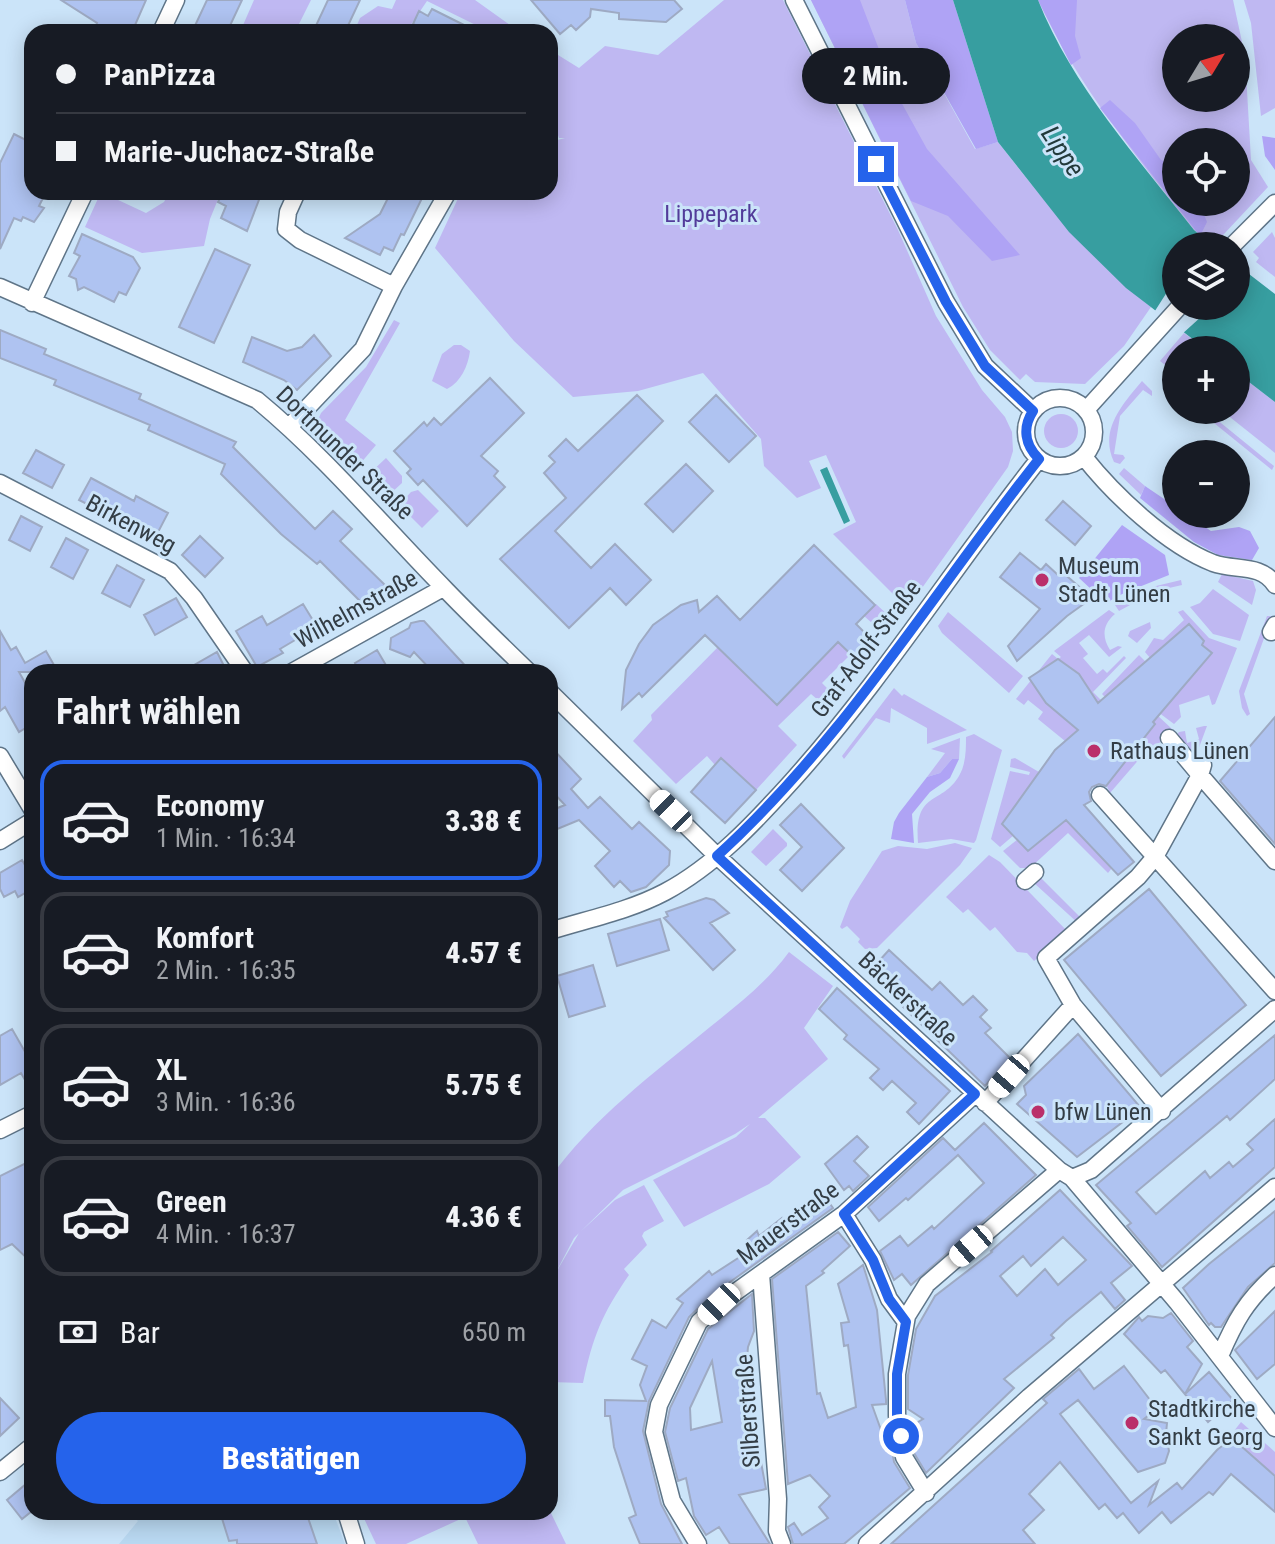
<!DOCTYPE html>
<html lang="de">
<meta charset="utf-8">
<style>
body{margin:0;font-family:"Roboto Condensed",sans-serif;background:#20242c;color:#f1f3f6;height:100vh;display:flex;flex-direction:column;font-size:30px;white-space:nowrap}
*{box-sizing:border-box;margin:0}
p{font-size:26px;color:#9ea1a6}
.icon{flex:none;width:44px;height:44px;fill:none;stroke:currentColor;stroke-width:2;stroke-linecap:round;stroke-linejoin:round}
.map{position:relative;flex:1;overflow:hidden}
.side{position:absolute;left:24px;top:664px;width:534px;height:856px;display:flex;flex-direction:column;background:#171b24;border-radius:24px;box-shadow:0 4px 20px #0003}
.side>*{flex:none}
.guide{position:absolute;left:24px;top:24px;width:534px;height:176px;border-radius:24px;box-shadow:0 4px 20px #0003;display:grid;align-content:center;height:176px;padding:0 32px;background:#171b24}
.needle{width:52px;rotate:52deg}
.fabs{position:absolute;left:1162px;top:24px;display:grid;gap:16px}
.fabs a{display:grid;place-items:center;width:88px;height:88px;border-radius:50%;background:#171b24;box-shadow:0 4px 20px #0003;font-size:40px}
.end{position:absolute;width:36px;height:36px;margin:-18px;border:10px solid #2563eb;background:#fff;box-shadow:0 0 0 4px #fff}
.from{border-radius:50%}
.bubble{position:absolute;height:56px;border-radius:28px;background:#171b24;box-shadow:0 4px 20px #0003;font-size:26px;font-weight:800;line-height:56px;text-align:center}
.car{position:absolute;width:24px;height:48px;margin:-24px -12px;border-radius:10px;box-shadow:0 0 6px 2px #0007;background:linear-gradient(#fff 24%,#345 0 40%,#fff 0 76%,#345 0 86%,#fff 0)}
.guide b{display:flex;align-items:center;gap:28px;height:76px;font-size:30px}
.guide b+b{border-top:2px solid #363941}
.guide i{width:20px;height:20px;background:#f1f3f6}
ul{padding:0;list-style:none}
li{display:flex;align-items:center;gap:24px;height:120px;margin:0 16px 12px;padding:0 16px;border:4px solid #363941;border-radius:24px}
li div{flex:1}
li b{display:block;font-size:30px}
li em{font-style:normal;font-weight:800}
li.current{border-color:#2563eb}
li>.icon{width:72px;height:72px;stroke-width:1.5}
h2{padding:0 32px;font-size:36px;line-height:96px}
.pay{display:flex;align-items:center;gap:20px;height:88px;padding:0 32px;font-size:30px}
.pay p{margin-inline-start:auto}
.cta{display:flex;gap:16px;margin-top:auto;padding:16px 32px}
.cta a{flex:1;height:92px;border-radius:48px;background:#2563eb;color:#fff;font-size:32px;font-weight:800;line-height:92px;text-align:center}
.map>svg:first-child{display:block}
.built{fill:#b9d8f1}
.green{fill:#bfb8f2;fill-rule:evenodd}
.forest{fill:#afa3f5}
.water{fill:#379ea0}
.pier{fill:#cbe4f9}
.building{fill:#afc3f1;stroke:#9eaac3;stroke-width:2;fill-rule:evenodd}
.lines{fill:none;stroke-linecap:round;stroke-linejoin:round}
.street-casing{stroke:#5f7588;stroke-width:19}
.street{stroke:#fff;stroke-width:16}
.route{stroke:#2563eb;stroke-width:10}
.poi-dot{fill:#ba2f6a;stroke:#cbe4f9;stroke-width:3}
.labels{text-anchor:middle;stroke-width:6;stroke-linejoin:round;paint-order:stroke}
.park-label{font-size:24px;fill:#523c9a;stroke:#cbe4f9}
.street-label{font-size:24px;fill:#333d45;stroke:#cbe4f9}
.poi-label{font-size:24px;fill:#333d45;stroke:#cbe4f9;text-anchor:start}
.water-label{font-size:26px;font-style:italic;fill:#22393a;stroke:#cbe4f9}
</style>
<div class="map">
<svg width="1275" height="1544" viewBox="0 0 1275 1544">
<rect width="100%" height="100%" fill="#cbe4f9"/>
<path class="built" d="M127,1512H333L345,1544H119L138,1521Z"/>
<path class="green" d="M254,0H311L295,32H240Z
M396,0H475L520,32H490L427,1L406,32H354L360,18L378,6L392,9Z
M724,0H783L898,230L936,316L982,390L1005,417L1012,432L1013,451L1008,467L922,588L906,592V607L833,534L856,522L826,455L809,461L821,488L797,498L764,466L761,439L703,373L638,391L573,397L514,341L435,248L461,192H550V142L565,138H559L550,113V50L579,68L605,46L658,55Z
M811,0H905L916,43L975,149L998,142C1045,202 1091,261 1151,307L1124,346L1085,384L1035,382L1026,374L1020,380L990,350L963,307Z
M1038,0H1233L1245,56L1251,160L1268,187L1224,234L1212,244L1194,230C1135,154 1079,88 1038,0ZM1176,38H1236V98H1176ZM1176,142H1236V202H1176Z
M1244,0H1275V108L1261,116L1251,23Z
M101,192L146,213L164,202L169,192H221L210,219L204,246L142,253L85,227Z
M1272,232L1275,238V277L1256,262L1259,258L1253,252Z
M394,320L400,323L345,420L376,445L360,464L321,429L317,422L321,413L366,367Z
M1184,333L1207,350H1176V374L1160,361Z
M454,345H461L470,351C468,366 461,382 447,389L432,381L442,354Z
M1236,372L1275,402V453L1221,410H1236Z
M1142,381L1152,391V396L1143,390L1120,416L1114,454L1123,455L1125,458L1120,464L1114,462C1099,430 1122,405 1142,381Z
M1198,410H1205L1274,466L1272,470Z
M1044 431a17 17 0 1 1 34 0a17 17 0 1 1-34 0Z
M386,458L402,476V483L389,495L369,474Z
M1124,468L1145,486L1141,495L1119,474Z
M418,490L439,511L422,528L399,505L411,492Z
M1222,574L1253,581L1256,590L1252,605L1218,582Z
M1181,580L1182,585L1156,591L1119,611L1115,605L1156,586Z
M1213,589L1249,615L1240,641L1213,634L1190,607L1200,603Z
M876,604L891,618L880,630L864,616Z
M1109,610L1115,614C1102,625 1102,637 1110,650L1118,646L1122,647L1109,657L1089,635L1079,643L1088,654L1083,658L1097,674L1103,669L1107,673L1124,656L1126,658L1093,692L1103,702L1099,706L1079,674L1058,659L1042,670L1032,681L1046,703L1078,730L1065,741L1038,719L1043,712L1028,700L1024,705L1016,699L1052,654L1058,659L1061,657L1054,651Z
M1183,610L1209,638L1237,648L1215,704L1212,705L1209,695L1179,705L1181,717L1174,724L1158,712L1212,653L1202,645L1204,641L1189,624L1151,659L1145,652L1154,638L1163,640L1184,620L1178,612Z
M948,612L1023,676L1009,693L942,633L938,626Z
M1267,616H1272L1244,694L1250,714L1247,716L1242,708L1239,691Z
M1150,622L1151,628L1137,643L1128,636L1130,631Z
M838,642L851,654L822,683L828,689L818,700L811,694L778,726L797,745L756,790L721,759L715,765L707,756L676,784L633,741L652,720L651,715L718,647L777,705Z
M1139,655L1148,664L1137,669L1105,697L1102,694Z
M894,688L902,696L904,694L967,730L927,744V728L891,708L890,723L876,718L844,759L842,756Z
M1156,714L1172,729L1152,751L1148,749L1110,793L1105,782L1115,773L1155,725L1151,721Z
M1204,726H1207L1194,761L1173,739L1179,732L1185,731L1187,743L1199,739L1196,728Z
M974,734L1002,750L976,840L974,843L951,839L918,843C914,790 941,806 959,776C966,764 966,750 966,737Z
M960,738L959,759H952L940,773L927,777L945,753L931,749Z
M1015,758L1039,772L1002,824L1014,835L1000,847L991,839L1010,771L1029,775L1030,772L1010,767L1011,759Z
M1071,816L1074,829L1112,868L1108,873L1068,833L1030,868H1020L1003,851L1018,839L1028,851Z
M773,829L787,843V846L766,866L751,852Z
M955,843L972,848L960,865L877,948L865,949L858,942L860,939L847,926L842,929L840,927L850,901L882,851L898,846L927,849Z
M989,855L1000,862L1068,932L1034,961L1027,953L1017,952L995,927L990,931L968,909L963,913L946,897Z
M1040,877L1083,920L1079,924L1034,883Z
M789,952L833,986L804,1028L828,1059L758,1118H765L801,1157L769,1184L684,1227L653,1180L736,1137L750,1124L735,1134L623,1190L574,1238L554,1276L579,1233L615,1200L644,1185L664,1221L644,1232L642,1236L647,1245L624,1269L629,1275C602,1314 593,1336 583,1383L550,1382V1178C593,1118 653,1074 710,1027C740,1003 766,983 789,952Z
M1241,1422L1275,1452V1476L1230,1436Z
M550,1511L566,1544H478L465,1517L406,1544H376L361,1512Z"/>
<path class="forest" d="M811,0H860L895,91L927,149L1020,255L992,261L948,216L911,201Z
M905,0H953L998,142L976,149L916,43Z
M1038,0H1077L1075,36L1081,58L1071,65Z
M1110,100L1135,123L1161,160L1176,166V202H1199L1207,222L1200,236L1100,108Z
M1262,136L1275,138V170L1265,156Z
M1145,486L1176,507V514H1186L1211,531L1239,527L1250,531L1259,548L1252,560L1218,555L1194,542L1140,498Z
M1122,525L1165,555L1169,575L1124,593L1106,603L1079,578Z
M952,759H959L950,778L930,792L912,814L914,843L891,839L894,822L899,813L927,777L940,773Z"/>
<path class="water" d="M953,0H1038C1072,86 1138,158 1194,230L1213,246H1176V306H1236V264L1275,294V402L1236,372V350H1207L1126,288L1069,232L998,142Z
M827,467L850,521L844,524L820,470Z"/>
<path class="pier" d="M1176,278V306H1213L1181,335L1153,314Z"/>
<path class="building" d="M61,0H146L132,32H93L97,23Z
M207,0H242L227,32H192Z
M328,0H360L345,32H313Z
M531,0H674L682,9L666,22L619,19V13L591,9L590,17L576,30L571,25L560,34Z
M432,9L478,32H428L413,24L419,11L428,16Z
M14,134L32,143V192H46L39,206L44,208L34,222L23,217L21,221L14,218L0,249V163Z
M223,192H262L247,231L221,218L226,206L218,202Z
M391,192H425L404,235L401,234L393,251L384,247L380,255L345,238L380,214Z
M82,234L133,257L140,268L126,295L119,292L114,302L84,287L78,290L76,279L69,276L80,256L74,253Z
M215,249L250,265L214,343L179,327Z
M0,330L46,349L44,354L141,394L139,399L236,442L233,447L315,529L333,511L352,529L340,541L389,589L368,609L320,561L317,564L281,534L221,474L225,464L148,430L150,425L54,385L56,380L0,358Z
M314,335L331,356L297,390L284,380L243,362L252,337L287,351L302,347Z
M490,378L524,413L481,456L498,471L494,476L505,487L467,526L423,480L418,485L407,473L411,469L394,451L424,422L427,426L434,418L441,425Z
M637,395L663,421L555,531L591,568L615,544L651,580L626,605L610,588L569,628L500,559L566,498L544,473L555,462L549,456L566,439L578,451Z
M716,395L756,436L729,462L689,422Z
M36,450L64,465L52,488L23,473Z
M686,464L713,491L673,532L645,504Z
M91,478L134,501L136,496L168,513L155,538L79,500Z
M1063,501L1091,526L1075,545L1046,520Z
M21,516L42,527L30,551L9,540Z
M200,536L223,558L205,577L182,555Z
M66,538L88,550L73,579L51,567Z
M814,545L875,605L856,624L878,646L861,664L838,642L777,705L705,635L642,697L639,693L622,709L626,670L639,644L653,625L681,605L697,600L699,612L717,596L740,620Z
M1020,553L1041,570L1046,564L1058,575L1061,571L1092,598L1067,616L1017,661L1008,646L1040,609L1000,577Z
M117,565L144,580L130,607L102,593Z
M176,598L187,617L155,635L144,615Z
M303,604L317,627L280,649L283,653L257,667L236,631L262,616L267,625Z
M420,621H424L471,672H433L414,652L410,657L390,649L391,638L409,628L411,623Z
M1189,624L1204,641L1202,645L1212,653L1153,722L1155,724L1106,786L1099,784L1092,787L1089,792L1091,801L1084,805L1134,862L1118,875L1066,820L1028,851L1002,824L1055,750L1078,730L1046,703L1029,678L1058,659L1079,674L1098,703Z
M0,631L11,650L16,647L25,663L46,651L58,672H19L32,695V724L19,732L5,707L0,711Z
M377,650L390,672H361L355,663Z
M217,652L227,672H182Z
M1275,717V844L1220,781Z
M550,746L581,779L571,789L588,808L600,797L632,829L639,822L670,851L669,865L646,887L631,892L620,881L614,887L595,866L610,851L579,820L550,832V811L565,805L550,789Z
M721,758L756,790L725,823L691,792Z
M801,804L844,848L802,891L780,870L802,847L780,825Z
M22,860L32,877V889L18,897L15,891L4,897L0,889V873Z
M1149,889L1246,1005L1161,1076L1064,960Z
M706,898L714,900L729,913L710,923L735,950L713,970L664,918L668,916L666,912Z
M660,919L669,950L617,966L608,934Z
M889,950L932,990L940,982L963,1005L973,996L987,1010L980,1017L991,1028L985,1033L1010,1058L985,1086L868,973Z
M593,965L605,1006L569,1017L557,976Z
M837,988L950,1091L919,1124L907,1112L916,1103L892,1081L883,1090L870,1078L879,1069L844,1039L847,1035L819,1009Z
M12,1029L32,1064V1092L21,1073L0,1085V1036Z
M1078,1034L1141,1108L1077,1157L1017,1104L1026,1095L1024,1086Z
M1275,1035V1079L1230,1120L1227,1116L1136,1192L1156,1214L1205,1171L1210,1178L1229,1162L1233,1167L1253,1150L1247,1144L1275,1119V1167L1162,1267L1127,1226L1131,1223L1096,1185Z
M984,1123L1036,1175L911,1285L902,1274L894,1280L880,1251L900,1236L908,1246L932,1226L934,1229L984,1183L958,1155L908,1200L906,1198L879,1221L868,1207L943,1138L955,1150Z
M857,1136L868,1147L854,1161L869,1176L853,1191L849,1186L844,1190L825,1164Z
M32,1160V1263L12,1244L0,1250V1176Z
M1060,1190L1132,1266L1111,1283L1125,1300L1115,1309L1101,1292L1066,1321L1051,1335L1054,1338L1004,1379L1014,1388L926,1473L914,1453L910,1427L923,1419L908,1409V1375L916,1329L935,1296L992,1252L991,1251ZM1063,1237L1086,1260L1058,1285L1045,1269L1017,1296L1000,1276L1023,1256L1031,1266Z
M828,1201L833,1208L712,1295L689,1317L649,1401L643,1431L661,1504L682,1544H640L629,1518L636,1515L614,1447L610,1416H605V1400L646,1401L640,1385L647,1366L632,1359L652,1320L666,1328L683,1303L677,1299L709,1271L712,1275L752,1249L747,1240L757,1231L759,1236L782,1218L785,1222L800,1210L804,1217Z
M1275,1211V1263L1248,1287L1221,1327H1215L1211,1323L1209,1325L1183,1288L1209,1264Z
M838,1232L850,1246L822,1271L824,1273L806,1286L817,1394L820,1393L828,1418L856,1407L848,1345L844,1346L841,1323L849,1322L838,1284L863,1265L877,1310L886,1400V1404L872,1405L885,1441L890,1438L894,1462L910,1488L844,1544H793L788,1527L794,1523L802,1535L828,1518L819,1507L830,1496L810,1475L788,1484L772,1279Z
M752,1294L754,1331L748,1347L744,1391L752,1414L766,1489L739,1495L770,1544H730L719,1527L706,1535L694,1516L686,1478L678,1481L665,1432L670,1408L708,1329ZM712,1361L722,1422L691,1430L690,1408Z
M1275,1311V1364L1257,1379L1235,1350Z
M1171,1313L1193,1341L1187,1347L1202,1364L1185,1394L1209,1372L1233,1400L1208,1422L1165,1370L1161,1373L1124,1334L1139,1317L1142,1321L1148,1316L1163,1318Z
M1124,1366L1157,1409L1144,1419L1167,1423L1166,1434L1169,1451L1165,1463L1138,1472L1078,1400L1060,1414L1131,1503L1158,1481L1149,1505L1177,1483L1182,1489L1217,1450L1232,1438L1275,1476V1512L1231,1474L1213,1495L1209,1492L1171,1523L1162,1512L1139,1533L1123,1513L1117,1518L1105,1504L1099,1509L1060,1462L1029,1494L1044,1510L1023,1530L1035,1544H891L1047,1403L1043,1399L1079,1369L1094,1389Z
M0,1398L19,1418L0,1436Z
M32,1479V1511L22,1519L7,1500Z
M220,1512H306L317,1544H237V1540L229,1541Z"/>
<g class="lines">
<g class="street-casing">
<path id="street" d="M794,0L946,302L985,366L1033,411
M161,32L176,0
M297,192L288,212L286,229L300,240L394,286
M1232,246L1275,203
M0,287L257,400C326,457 383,526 446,590C473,618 501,645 529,672
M32,303L85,192
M1026 432a34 34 0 1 1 68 0a34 34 0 1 1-68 0Z
M1086,410L1180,306
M289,427L363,349L394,286L448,192
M1084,457C1114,495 1167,545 1213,563C1235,571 1261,563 1275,585
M0,483L170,571L194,598L245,672
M1271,632L1275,625
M292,672L443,588
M550,692L717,856L1059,1170L1072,1178L1177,1302L1275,1428
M0,756L32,809
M1203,765L1200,775L1275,861
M1100,795L1275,991
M0,841L32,821
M1025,881L1035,872
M550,931C588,919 629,911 665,892C714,866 755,822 792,781C883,680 955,565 1039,459
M1073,1005L1046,958L1138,877L1155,857L1200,775L1169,738
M985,1103L1073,1005L1162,1111
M0,1130L32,1114
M1072,1178L1091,1170L1275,1009
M844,1214L873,1260L889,1299L906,1322
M761,1274L778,1499L777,1531L782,1544
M1220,1356C1235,1321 1246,1301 1275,1275
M0,1472L32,1446
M926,1493L904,1457L897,1416V1374L907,1316L927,1284L1059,1170
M346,1512L356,1544
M698,1544L672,1501L654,1432L659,1405L699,1322L719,1304L844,1214L975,1094
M867,1544L1029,1397L1275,1187"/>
</g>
<use href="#street" class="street"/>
</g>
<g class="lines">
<path class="route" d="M876,164L946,302L985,366L1033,411C1022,428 1025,445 1039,459C933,593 844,740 717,856L975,1094L844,1214L873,1260L889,1299L906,1322L897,1374V1416L901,1436"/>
</g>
<g class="poi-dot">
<circle cx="1042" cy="580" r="8"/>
<circle cx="1094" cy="751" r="8"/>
<circle cx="1038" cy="1112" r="8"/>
<circle cx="1132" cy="1423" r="8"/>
</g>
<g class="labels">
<g class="park-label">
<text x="711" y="222">Lippepark</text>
</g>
<g class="street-label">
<text transform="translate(345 453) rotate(44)" y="8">Dortmunder Straße</text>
<text transform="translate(131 524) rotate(28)" y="8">Birkenweg</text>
<text transform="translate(356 609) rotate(-29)" y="8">Wilhelmstraße</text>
<text transform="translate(866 649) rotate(-53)" y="8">Graf-Adolf-Straße</text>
<text transform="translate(908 999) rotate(43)" y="8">Bäckerstraße</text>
<text transform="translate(788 1223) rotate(-37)" y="8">Mauerstraße</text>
<text transform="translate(748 1411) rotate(-94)" y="8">Silberstraße</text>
</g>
<g class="poi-label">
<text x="1058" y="574">Museum<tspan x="1058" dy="28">Stadt Lünen</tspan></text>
<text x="1110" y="759">Rathaus Lünen</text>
<text x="1054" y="1120">bfw Lünen</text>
<text x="1148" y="1417">Stadtkirche<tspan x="1148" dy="28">Sankt Georg</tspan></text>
</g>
<g class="water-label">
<text transform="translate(1063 151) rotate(56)" y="9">Lippe</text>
</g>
</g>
</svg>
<div class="fabs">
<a><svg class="needle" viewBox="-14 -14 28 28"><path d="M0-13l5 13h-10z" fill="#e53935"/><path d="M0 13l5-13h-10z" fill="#9ea1a6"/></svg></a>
<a><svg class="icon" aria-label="locate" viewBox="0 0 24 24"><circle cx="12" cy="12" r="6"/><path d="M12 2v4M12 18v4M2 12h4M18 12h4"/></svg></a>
<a><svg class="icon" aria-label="layers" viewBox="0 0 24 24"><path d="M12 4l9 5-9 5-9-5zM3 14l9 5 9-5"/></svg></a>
<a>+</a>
<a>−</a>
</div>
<i class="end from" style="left:901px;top:1436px"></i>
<i class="end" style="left:876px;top:164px"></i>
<div class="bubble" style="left:802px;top:48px;width:148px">2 Min.</div>
<i class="car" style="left:671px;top:811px;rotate:314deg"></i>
<i class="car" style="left:1009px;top:1076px;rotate:221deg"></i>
<i class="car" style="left:971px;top:1246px;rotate:229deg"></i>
<i class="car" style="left:719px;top:1304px;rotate:226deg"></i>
<div class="guide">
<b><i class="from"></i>PanPizza</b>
<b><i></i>Marie-Juchacz-Straße</b>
</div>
<section class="side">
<h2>Fahrt wählen</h2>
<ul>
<li class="current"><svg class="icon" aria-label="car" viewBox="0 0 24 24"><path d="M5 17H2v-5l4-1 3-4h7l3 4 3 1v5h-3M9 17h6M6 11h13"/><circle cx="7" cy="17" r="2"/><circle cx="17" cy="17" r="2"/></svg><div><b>Economy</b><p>1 Min. · 16:34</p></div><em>3.38 €</em></li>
<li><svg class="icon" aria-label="car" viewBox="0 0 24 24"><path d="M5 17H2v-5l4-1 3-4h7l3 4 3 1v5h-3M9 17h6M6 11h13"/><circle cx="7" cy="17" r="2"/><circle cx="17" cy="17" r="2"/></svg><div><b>Komfort</b><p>2 Min. · 16:35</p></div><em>4.57 €</em></li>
<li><svg class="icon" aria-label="car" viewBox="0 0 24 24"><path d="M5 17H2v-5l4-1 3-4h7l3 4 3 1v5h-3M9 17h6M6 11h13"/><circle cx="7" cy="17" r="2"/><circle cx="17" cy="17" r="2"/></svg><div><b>XL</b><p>3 Min. · 16:36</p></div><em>5.75 €</em></li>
<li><svg class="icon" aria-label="car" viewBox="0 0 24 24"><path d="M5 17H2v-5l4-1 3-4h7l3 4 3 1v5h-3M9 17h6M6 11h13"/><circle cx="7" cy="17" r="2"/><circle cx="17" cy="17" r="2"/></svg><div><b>Green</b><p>4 Min. · 16:37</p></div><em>4.36 €</em></li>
</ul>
<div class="pay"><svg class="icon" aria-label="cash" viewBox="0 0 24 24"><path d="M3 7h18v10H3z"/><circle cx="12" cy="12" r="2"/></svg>Bar<p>650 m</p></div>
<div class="cta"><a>Bestätigen</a></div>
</section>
</div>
